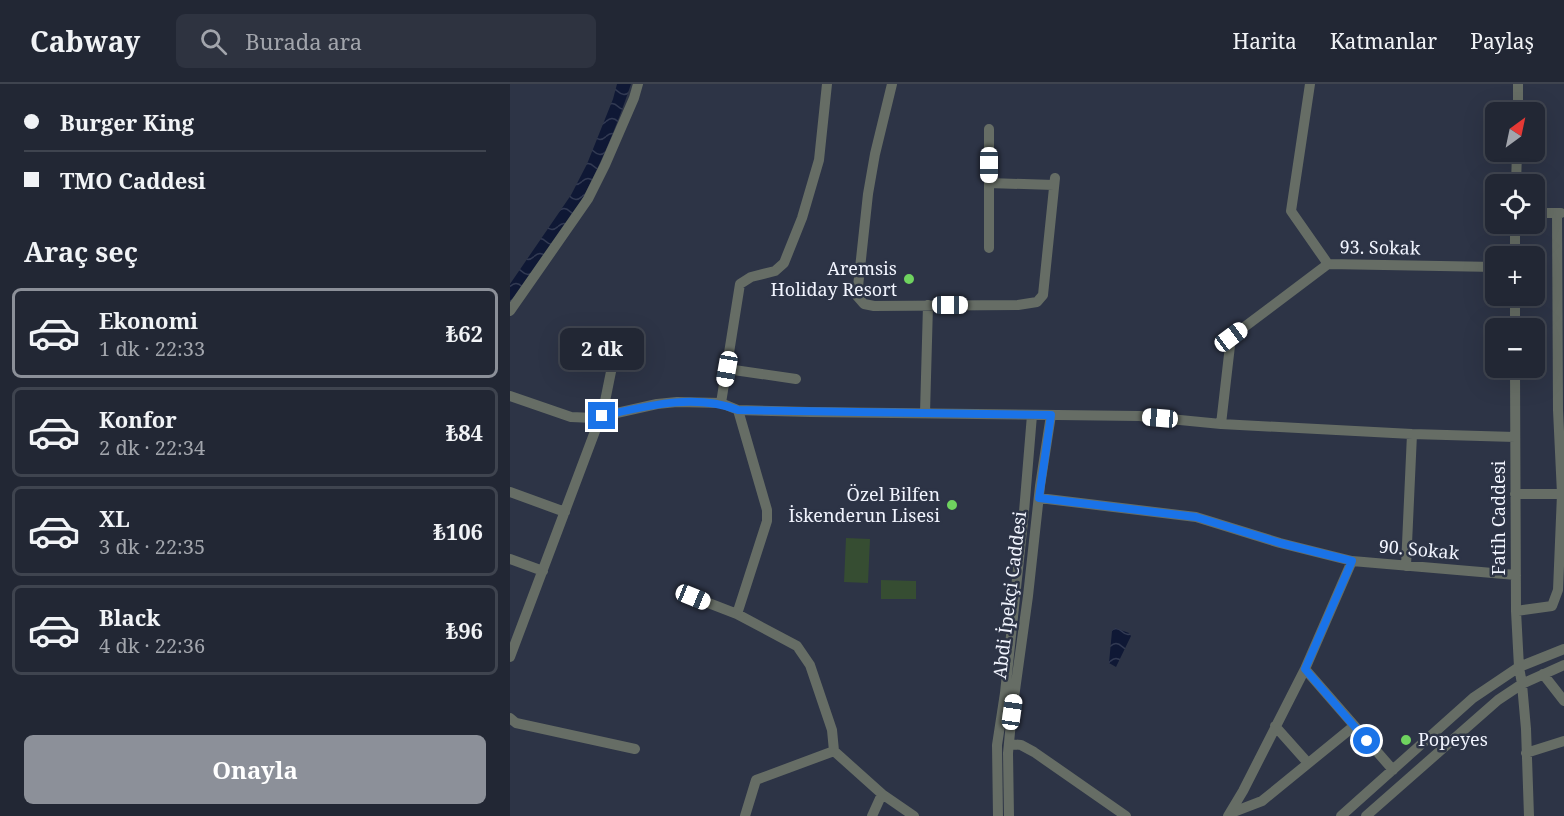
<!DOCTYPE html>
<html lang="tr">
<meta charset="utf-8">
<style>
body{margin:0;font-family:"Noto Serif",serif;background:#2e3340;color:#f1f3f6;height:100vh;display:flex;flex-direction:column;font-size:22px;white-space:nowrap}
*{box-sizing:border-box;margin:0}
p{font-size:20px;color:#a2a5ac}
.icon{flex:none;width:33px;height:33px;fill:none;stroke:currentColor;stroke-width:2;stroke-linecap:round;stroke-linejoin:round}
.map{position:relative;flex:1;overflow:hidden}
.side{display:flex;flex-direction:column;background:#222734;width:510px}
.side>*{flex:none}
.guide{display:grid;align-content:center;height:132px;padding:0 24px;background:#222734}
.needle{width:39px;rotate:33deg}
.tools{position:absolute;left:975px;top:18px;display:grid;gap:12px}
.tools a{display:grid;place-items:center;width:60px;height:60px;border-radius:9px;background:#222734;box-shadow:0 6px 24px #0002,0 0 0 2px #3f444f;font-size:30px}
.end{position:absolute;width:27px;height:27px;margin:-14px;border:8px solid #1a73e8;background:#fff;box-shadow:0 0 0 3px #fff}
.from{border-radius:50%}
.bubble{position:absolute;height:42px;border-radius:9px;background:#222734;box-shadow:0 6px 24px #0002,0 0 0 2px #3f444f;font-size:20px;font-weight:700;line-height:42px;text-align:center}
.car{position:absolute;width:18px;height:36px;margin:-18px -9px;border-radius:8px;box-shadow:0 0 4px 2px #0007;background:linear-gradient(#fff 24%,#345 0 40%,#fff 0 76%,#345 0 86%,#fff 0)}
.guide b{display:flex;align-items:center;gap:21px;height:57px;font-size:22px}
.guide b+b{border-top:2px solid #3f444f}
.guide i{width:15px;height:15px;background:#f1f3f6}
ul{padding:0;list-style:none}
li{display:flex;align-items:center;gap:18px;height:90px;margin:0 12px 9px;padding:0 12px;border:3px solid #3f444f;border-radius:9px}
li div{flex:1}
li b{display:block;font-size:22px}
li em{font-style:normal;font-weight:700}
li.selected{border-color:#8c9099}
li>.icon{width:54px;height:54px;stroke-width:1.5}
h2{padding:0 24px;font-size:27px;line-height:72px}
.button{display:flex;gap:12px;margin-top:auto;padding:12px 24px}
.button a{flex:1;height:69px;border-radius:9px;background:#8c9099;color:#fff;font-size:24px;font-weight:700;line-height:69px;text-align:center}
header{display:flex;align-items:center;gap:36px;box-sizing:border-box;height:84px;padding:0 30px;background:#222734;border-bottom:2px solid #3f444f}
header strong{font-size:28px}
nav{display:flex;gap:33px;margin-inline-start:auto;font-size:21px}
.search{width:420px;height:54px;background:#2e3340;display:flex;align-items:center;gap:15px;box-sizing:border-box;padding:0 21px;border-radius:9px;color:#a2a5ac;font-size:22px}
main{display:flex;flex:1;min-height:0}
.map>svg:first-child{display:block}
.green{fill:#364d32}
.water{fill:url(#water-waves)}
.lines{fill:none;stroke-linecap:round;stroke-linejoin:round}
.minor{stroke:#666d65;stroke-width:10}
.route{stroke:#1a73e8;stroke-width:8}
.poi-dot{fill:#6fd35f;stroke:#2d3446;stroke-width:2}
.labels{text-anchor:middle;stroke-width:5;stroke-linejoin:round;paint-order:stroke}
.street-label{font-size:18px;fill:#f1f4fe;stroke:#2d3446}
.poi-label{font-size:18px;fill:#f1f4fe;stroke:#2d3446;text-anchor:end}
</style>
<header>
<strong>Cabway</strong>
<div class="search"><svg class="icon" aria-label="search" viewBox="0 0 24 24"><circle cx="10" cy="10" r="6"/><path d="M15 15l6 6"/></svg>Burada ara</div>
<nav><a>Harita</a><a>Katmanlar</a><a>Paylaş</a></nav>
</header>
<main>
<section class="side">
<div class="guide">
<b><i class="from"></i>Burger King</b>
<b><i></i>TMO Caddesi</b>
</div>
<h2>Araç seç</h2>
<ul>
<li class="selected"><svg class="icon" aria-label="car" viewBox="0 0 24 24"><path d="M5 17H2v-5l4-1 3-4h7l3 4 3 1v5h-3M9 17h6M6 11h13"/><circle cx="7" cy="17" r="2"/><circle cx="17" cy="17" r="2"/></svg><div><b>Ekonomi</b><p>1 dk · 22:33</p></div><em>₺62</em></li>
<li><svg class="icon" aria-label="car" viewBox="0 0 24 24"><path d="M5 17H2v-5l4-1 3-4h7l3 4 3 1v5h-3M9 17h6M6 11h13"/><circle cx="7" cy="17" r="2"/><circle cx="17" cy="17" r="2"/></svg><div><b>Konfor</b><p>2 dk · 22:34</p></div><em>₺84</em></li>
<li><svg class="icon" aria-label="car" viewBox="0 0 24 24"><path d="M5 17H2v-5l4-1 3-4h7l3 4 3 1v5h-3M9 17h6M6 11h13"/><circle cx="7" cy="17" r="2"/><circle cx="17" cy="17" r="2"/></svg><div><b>XL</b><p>3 dk · 22:35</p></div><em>₺106</em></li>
<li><svg class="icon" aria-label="car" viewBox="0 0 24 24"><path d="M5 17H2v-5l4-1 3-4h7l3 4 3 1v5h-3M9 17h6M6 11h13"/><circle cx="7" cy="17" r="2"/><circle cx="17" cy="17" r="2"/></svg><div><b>Black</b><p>4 dk · 22:36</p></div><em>₺96</em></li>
</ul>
<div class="button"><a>Onayla</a></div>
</section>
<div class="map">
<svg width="1054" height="732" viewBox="0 0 1054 732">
<defs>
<pattern id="water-waves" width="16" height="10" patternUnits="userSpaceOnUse" patternTransform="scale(1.5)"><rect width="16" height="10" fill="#0f1835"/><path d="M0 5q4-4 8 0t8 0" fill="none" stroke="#323a53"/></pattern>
</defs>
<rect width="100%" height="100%" fill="#2d3446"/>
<path class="green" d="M336,454L360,455L358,499L334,498Z
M371,496L406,497V515H371Z"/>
<path class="water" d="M107,0H121C107,42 90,82 69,121L0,219V200L61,111L77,80L103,15Z
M605,544L619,549L621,552L606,583L599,579L602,547Z"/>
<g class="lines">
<path class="minor" d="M382,0L365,70L358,110L347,212L354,220L364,222L508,221L527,218L533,211L545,94
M800,0L781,127L818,180
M1008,28V0
M479,45V164
M479,99L544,101
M1006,100L1007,68
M1024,129H1051
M1005,140V172
M0,227L78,115L95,81L124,14L128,0
M1005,244V212
M1005,284L1006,527L1009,583L1012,600L1016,645L1019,732
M217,285L286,295
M0,312L61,333L84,334L147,320L167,318L211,319L228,326L300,328L629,332L711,340L902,350L1005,353
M211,319L230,200L241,193L265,187L274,179L292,134L309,76L317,0
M415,329L418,221
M92,332L106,263
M711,340L721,253L818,180L986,183
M0,408L55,428
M1005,410H1054
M529,414L686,433L770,459L842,477L1006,491
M0,475L33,487
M896,482L902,350
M183,513L227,530L287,562L300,581L322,646L324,667L372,710L362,732
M1006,527L1042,522L1048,506L1052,410L1048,326L1047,129
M227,530L257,437V426L228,326
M0,573L90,334
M795,585L883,686
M1033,590L1054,617
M0,634L6,639L125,665
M765,642L798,679
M499,660L511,661L524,668L616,732
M1016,669L1054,657
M372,710L404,732
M721,729L752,717L844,642
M235,732L246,696L324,667
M488,732L487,661L495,609L514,428L522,331
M499,732L498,669L502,628L518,512L530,402L541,331
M718,732L733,707L795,585L842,477
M831,732L963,614L1009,583L1054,565
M856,732L988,616L1012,600L1054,581"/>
</g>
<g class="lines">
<path class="route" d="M92,332C137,322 184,309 228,326L541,331L529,414L686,433L770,459L842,477L795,585L857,657"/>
</g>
<g class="poi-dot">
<circle cx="399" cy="195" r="6"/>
<circle cx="442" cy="421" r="6"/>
<circle cx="896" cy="656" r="6"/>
</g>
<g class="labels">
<g class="street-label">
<text transform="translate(870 164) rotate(1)" y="6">93. Sokak</text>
<text transform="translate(989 434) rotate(-90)" y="6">Fatih Caddesi</text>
<text transform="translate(909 466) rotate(5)" y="6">90. Sokak</text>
<text transform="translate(500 511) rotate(-83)" y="6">Abdi İpekçi Caddesi</text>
</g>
<g class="poi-label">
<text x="387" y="191">Aremsis<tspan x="387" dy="21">Holiday Resort</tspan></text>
<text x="430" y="417">Özel Bilfen<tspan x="430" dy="21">İskenderun Lisesi</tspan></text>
<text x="908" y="662" text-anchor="start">Popeyes</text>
</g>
</g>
</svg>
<div class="tools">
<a><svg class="needle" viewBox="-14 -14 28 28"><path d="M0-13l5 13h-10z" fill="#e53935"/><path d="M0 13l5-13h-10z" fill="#a2a5ac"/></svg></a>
<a><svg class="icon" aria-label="locate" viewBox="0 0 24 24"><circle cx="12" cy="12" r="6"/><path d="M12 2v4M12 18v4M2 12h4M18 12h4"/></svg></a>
<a>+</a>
<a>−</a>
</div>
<i class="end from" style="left:857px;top:657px"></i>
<i class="end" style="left:92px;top:332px"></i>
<div class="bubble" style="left:50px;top:244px;width:84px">2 dk</div>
<i class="car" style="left:479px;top:81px;rotate:180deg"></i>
<i class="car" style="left:440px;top:221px;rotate:90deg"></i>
<i class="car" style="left:721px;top:253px;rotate:53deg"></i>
<i class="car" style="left:217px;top:285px;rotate:190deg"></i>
<i class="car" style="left:650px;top:334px;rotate:275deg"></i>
<i class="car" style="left:183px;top:513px;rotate:112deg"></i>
<i class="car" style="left:502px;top:628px;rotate:8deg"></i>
</div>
</main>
